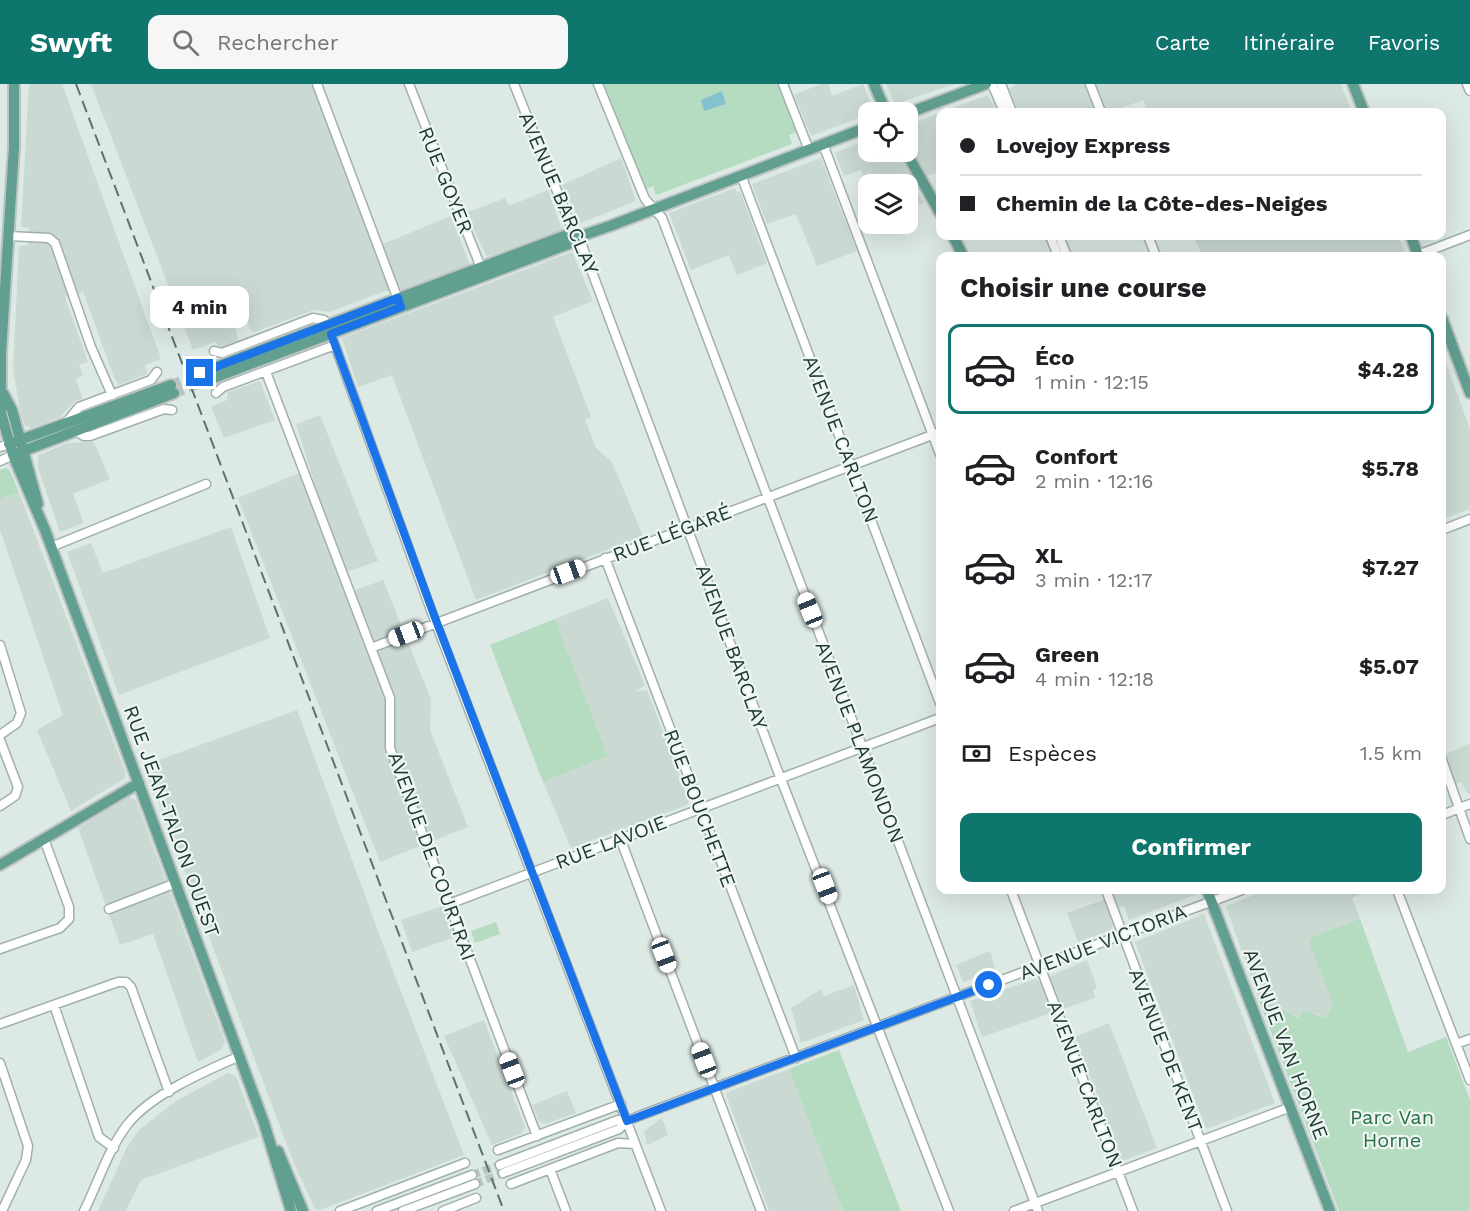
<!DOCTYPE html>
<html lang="fr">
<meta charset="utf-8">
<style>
body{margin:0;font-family:"Work Sans",sans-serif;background:#f6f6f6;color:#202124;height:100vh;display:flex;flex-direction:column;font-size:22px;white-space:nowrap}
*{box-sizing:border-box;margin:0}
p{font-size:20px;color:#757577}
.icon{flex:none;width:33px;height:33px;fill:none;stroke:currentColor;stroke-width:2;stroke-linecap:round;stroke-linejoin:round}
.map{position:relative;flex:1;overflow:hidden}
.panel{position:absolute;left:936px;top:168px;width:510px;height:642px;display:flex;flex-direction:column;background:#fff;border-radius:12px;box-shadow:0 6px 24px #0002}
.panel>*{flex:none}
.guide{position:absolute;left:936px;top:24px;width:510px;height:132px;border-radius:12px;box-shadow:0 6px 24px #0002;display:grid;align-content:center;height:132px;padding:0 24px;background:#fff}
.tools{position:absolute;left:858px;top:18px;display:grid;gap:12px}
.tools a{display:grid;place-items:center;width:60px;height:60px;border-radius:12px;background:#fff;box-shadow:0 6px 24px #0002;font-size:30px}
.end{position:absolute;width:27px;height:27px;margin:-14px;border:8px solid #1a73e8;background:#fff;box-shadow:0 0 0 3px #fff}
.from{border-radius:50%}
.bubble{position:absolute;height:42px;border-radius:12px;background:#fff;box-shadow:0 6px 24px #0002;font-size:20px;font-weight:700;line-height:42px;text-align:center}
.car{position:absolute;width:18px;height:36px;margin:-18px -9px;border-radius:8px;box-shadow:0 0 4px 2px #0007;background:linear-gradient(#fff 24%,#345 0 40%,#fff 0 76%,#345 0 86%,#fff 0)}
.guide b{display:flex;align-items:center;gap:21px;height:57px;font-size:22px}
.guide b+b{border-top:2px solid #e0e0e0}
.guide i{width:15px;height:15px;background:#202124}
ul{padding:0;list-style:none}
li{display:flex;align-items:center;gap:18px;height:90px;margin:0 12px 9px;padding:0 12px;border:3px solid transparent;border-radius:12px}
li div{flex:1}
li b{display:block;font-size:22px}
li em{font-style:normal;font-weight:700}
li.active{border-color:#0f766e}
li>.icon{width:54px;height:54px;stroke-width:1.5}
h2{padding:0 24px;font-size:27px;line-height:72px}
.pay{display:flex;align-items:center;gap:15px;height:66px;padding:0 24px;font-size:22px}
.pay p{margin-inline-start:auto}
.action{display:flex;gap:12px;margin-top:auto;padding:12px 24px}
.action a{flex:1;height:69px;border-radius:12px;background:#0f766e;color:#fff;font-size:24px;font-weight:700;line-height:69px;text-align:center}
header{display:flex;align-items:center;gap:36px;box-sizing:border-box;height:84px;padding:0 30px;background:#0f766e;color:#fff}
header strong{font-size:28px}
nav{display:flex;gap:33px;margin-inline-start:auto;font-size:21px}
.search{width:420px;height:54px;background:#f6f6f6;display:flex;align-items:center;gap:15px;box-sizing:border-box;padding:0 21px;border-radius:12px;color:#757577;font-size:22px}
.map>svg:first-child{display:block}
.built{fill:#cbd9d3}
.green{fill:#b5dbc0}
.water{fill:#84c2cf}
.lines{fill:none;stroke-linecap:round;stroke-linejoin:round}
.minor-tunnel{stroke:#b7c6c0;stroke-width:8;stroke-dasharray:8 4;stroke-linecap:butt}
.major-tunnel{stroke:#b7c6c0;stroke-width:10;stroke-dasharray:10 5;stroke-linecap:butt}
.minor-casing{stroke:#a0b0ab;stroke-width:11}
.major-casing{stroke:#bcc3c2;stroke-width:14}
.minor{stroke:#fff;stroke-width:8}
.major{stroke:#619f90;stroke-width:10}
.rail{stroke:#59746d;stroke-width:2;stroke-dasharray:12 6;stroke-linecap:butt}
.route{stroke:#1a73e8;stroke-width:8}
.labels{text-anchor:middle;stroke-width:4.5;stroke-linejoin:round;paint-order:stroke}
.street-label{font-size:20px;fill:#1f3832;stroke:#edf6f2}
.park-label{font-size:20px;fill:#2a6f45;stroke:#edf6f2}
</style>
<header>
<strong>Swyft</strong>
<div class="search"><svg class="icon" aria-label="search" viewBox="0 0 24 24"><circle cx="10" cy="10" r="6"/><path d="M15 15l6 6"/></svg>Rechercher</div>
<nav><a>Carte</a><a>Itinéraire</a><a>Favoris</a></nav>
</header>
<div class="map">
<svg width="1470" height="1127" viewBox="0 0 1470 1127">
<rect width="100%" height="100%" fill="#dde9e4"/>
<path class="built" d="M29,0H62L161,275L145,281L147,290L119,301L114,293L83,208L65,213L88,278L79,281L83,291L76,296L83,315L74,318L60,333L32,344L25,342L21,331L13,286L19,162L28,161L29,144L21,143Z
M91,0H317L378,162L451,132L470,181L405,205L385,207L330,228L314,226L252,249L240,221L232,224L238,257L220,264L215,258L193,266Z
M821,0H828L832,12L863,0L874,28L811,52L794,11Z
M886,0H955L895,20Z
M1016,0H1341L1352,28H1148L1143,16L1111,28H1092L1090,24L1078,28H1019L1009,5Z
M988,11L997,28H941Z
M940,29V87L913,98L924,119L908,125V100H882L880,97L867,102L861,86L844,92L835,69L868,55V68H908V41Z
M621,74L636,117L581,139L562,101Z
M821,74L857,167L817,182L796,130L767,140L752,100Z
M735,104L737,108L740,107L767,179L737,191L729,171L691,186L669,129Z
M548,106L562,146L487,173L465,127H472L505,114L509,122Z
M1194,152H1398L1406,172H1202Z
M572,168L593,217L553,233L591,333L585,335L596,364L612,378L643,452L476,516L392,291L358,303L342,254Z
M1442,268L1470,345V425L1442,435Z
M260,297L275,336L224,354L211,323L227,316L228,308Z
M320,331L378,477L343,489L350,508L383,496L431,615L430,646L468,743L380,778L238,414L304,387L337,471L296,340Z
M94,358L110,395L73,410L84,439L60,448L38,384V371L68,359Z
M19,408L125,688V694L71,727L37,646L63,631L0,446V415Z
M231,443L270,554L119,611L67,468L91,459L103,489Z
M608,514L645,601L634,608L647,606L689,717L687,721L571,764L543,698L608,672L555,535Z
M297,626L385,866L464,1071L320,1126L315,1125L292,1075L145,681Z
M1470,659V709L1468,710L1461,698L1442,705V672Z
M128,713L136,716L225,958L222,965L198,978L153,850L120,861L78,744Z
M1110,806H1198L1200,809L1129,836L1124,822L1120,823L1111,846L1078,858L1067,829L1103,816Z
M1267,806H1370L1352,814L1360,835L1311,853L1310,857L1333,920L1326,934L1315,929L1300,934L1264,916L1259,917L1226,822Z
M449,820L461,851L412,868L401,836Z
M1204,830L1275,1019L1206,1045L1135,858Z
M990,867L996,887L963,898L956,881Z
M1087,876L1097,904L1093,906L1095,914L982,953L970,917L1035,895L1039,897Z
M854,901L864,936L801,959L791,924L821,905L824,912Z
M484,936L525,1043L522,1049L492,1061L444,952Z
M1109,939L1157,1064L1122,1077L1075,953Z
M789,985L843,1127H769L726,1011L728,1008Z
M228,989L236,992L259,1053L141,1096L126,1127H98L127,1063L139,1046L176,1017Z
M567,1007L576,1029L545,1040L539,1037L532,1021Z
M662,1034L668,1051L647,1061L644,1047Z"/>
<path class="green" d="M604,0H778L797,48L789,51L792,60L656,111L653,102L646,105Z
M6,384L10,387L19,408L0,415V386Z
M555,535L608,672L543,698L490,561Z
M1360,835L1408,968L1446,953L1470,1016V1127H1339L1259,917L1264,916L1299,934L1303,926L1326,934L1333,920L1309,858L1311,853Z
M496,838L500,850L475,859L471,847Z
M839,966L901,1127H843L789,985Z"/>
<path class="water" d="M722,7L726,20L704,27L701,16Z"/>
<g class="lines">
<path class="minor-tunnel" d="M472,1091L500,1081
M475,1100L503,1089"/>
<path class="major-tunnel" d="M171,301L200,289
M174,309L203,298"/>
<g class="minor-casing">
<path id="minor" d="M317,0L399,218
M409,0L483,189
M514,0L571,142L582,161L777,685L949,1127
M598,0L645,115L662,134L1038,1127
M783,0L809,66
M992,0L1004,28
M1001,0L1012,28
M1090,0L1101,28
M1467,0L1470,7
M823,60L940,370
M741,91L940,619
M8,152L49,154L55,159L91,263L112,311
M1050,152L1058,172
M1059,152L1067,172
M1148,152L1156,172
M1415,172L1470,151
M331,250L432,529L661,1127
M214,267L222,269L313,234L324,236L327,241
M266,288L390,614V664L537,1052
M216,309L223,303L335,261
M65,340L79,323L151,296L157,288
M76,347L84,352H90L164,325L172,326
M0,363L9,360
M0,377L13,371
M1442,446L1470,435
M51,463L206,400
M605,474L796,974
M0,561L21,629L17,639L0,651
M371,564L940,348
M0,656L18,703L15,712L0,722
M1442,676L1470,755
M1442,731L1470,720
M620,754L761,1127
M1011,806L1133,1127
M1106,806L1227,1127
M1397,806L1470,996
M449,820L940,634
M109,825L176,799
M0,865L60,844L69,835V823L44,755
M54,921L99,1053L114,1064
M0,940L118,898H126L131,903L169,1008
M1456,960L1470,955
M0,979L28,1062L26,1076L2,1127
M498,1066L621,1020
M500,1081L618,1036L627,1037
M550,1085L566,1127
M503,1089L619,1045L627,1037L639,1032L1242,806
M511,1100L618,1059L635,1060
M84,1127C98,1099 108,1066 127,1041C150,1011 205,987 240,972
M340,1127L465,1079
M377,1127L472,1091
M403,1127L475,1100
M443,1127L476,1114
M1014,1127L1291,1023"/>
</g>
<g class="major-casing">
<path id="major" d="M14,0V63L1,268V329L13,371L45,446L264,1039L291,1127
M874,0L886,28
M1353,0L1364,28
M908,29L986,0
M906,68L940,129
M953,152L963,172
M1411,152L1418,172
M1442,234L1470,309
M200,289L567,151L578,153L610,142L868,43
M203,298L571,159L578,153
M3,309L12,326L38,420
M9,360L171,301
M13,371L174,309
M0,781L139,699
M1207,806L1330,1127
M278,1067L303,1127"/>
</g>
<use href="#minor" class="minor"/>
<use href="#major" class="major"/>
<path class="rail" d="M76,0L504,1127"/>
</g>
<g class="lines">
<path class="route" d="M200,289L398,214L401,223L331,250L434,531L627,1037L989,901"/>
</g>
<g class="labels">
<g class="street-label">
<text transform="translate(446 96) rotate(68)" y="7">RUE GOYER</text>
<text transform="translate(559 109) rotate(67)" y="7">AVENUE BARCLAY</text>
<text transform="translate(841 355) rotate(69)" y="7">AVENUE CARLTON</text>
<text transform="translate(672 449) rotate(-21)" y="7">RUE LÉGARÉ</text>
<text transform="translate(732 563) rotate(70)" y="7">AVENUE BARCLAY</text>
<text transform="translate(860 658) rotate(69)" y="7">AVENUE PLAMONDON</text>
<text transform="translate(700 724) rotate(69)" y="7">RUE BOUCHETTE</text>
<text transform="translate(172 737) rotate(70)" y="7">RUE JEAN-TALON OUEST</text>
<text transform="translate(611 758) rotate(-21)" y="7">RUE LAVOIE</text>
<text transform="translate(432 772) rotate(70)" y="7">AVENUE DE COURTRAI</text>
<text transform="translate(1103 858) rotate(-21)" y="7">AVENUE VICTORIA</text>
<text transform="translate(1286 960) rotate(69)" y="7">AVENUE VAN HORNE</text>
<text transform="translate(1166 966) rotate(69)" y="7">AVENUE DE KENT</text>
<text transform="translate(1085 1000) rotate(69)" y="7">AVENUE CARLTON</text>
</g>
<g class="park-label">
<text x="1392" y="1040">Parc Van<tspan x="1392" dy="23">Horne</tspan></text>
</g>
</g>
</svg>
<div class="tools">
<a><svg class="icon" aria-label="locate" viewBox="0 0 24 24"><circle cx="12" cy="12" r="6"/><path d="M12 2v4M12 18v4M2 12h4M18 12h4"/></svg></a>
<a><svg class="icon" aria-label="layers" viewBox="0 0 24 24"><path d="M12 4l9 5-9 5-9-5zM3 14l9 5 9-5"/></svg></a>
</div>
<i class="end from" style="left:989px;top:901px"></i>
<i class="end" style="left:200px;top:289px"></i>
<div class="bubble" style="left:150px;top:202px;width:99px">4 min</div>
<i class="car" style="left:568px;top:488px;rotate:70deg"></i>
<i class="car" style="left:810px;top:526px;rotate:338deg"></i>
<i class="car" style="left:406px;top:550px;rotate:249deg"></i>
<i class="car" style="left:825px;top:802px;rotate:159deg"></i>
<i class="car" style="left:664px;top:871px;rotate:159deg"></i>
<i class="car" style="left:704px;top:976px;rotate:339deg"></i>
<i class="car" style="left:512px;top:986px;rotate:339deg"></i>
<div class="guide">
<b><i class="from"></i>Lovejoy Express</b>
<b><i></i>Chemin de la Côte-des-Neiges</b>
</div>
<section class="panel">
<h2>Choisir une course</h2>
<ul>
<li class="active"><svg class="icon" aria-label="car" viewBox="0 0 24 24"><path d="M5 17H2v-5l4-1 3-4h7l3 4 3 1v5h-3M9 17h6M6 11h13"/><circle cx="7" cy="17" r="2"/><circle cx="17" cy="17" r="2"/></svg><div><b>Éco</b><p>1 min · 12:15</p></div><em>$4.28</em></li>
<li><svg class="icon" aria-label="car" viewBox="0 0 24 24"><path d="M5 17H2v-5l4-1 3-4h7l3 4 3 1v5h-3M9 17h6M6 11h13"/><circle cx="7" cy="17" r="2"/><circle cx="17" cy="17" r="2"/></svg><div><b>Confort</b><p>2 min · 12:16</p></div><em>$5.78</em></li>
<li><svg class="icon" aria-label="car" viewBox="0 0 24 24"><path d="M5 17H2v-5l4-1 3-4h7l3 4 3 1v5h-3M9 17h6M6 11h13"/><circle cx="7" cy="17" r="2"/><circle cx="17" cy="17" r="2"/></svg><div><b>XL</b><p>3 min · 12:17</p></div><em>$7.27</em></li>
<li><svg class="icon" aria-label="car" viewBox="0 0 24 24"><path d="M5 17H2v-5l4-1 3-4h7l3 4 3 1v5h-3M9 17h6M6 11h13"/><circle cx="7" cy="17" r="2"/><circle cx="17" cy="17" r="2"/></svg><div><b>Green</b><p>4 min · 12:18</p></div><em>$5.07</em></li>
</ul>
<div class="pay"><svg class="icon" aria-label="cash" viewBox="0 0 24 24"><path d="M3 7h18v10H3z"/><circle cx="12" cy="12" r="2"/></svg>Espèces<p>1.5 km</p></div>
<div class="action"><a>Confirmer</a></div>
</section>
</div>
